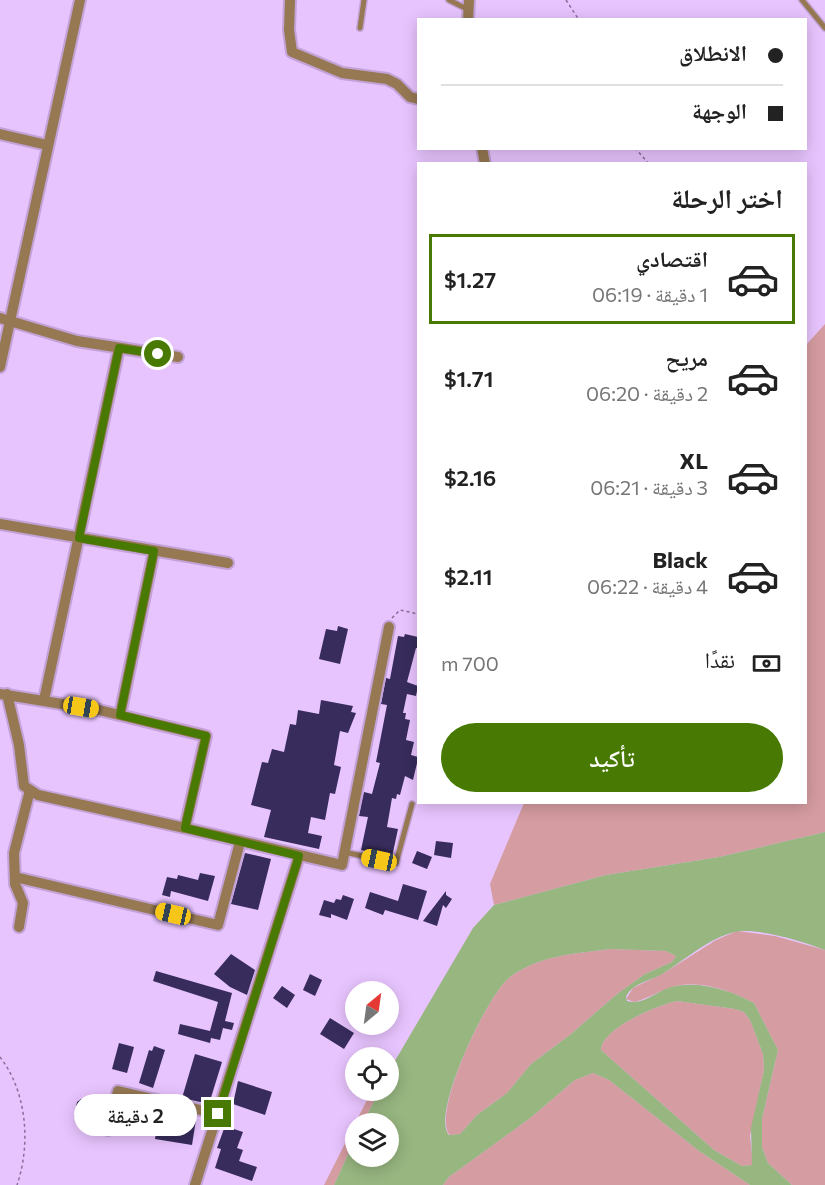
<!DOCTYPE html>
<html lang="ar">
<meta charset="utf-8">
<style>
body{margin:0;font-family:Commissioner,"Noto Naskh Arabic",sans-serif;background:#f2f2f2;color:#222;direction:rtl;height:100vh;display:flex;flex-direction:column;font-size:22px;white-space:nowrap}
*{box-sizing:border-box;margin:0}
p{font-size:20px;color:#767676}
.icon{flex:none;width:33px;height:33px;fill:none;stroke:currentColor;stroke-width:2;stroke-linecap:round;stroke-linejoin:round}
.map{position:relative;flex:1;overflow:hidden;direction:ltr}
.panel{position:absolute;left:417px;top:162px;width:390px;height:642px;display:flex;flex-direction:column;background:#fff;border-radius:0px;box-shadow:0 3px 15px #0003;direction:rtl}
.panel>*{flex:none}
.guide{position:absolute;left:417px;top:18px;width:390px;height:132px;border-radius:0px;box-shadow:0 3px 15px #0003;direction:rtl;display:grid;align-content:center;height:132px;padding:0 24px;background:#fff}
.needle{width:39px;rotate:29deg}
.buttons{position:absolute;left:345px;top:981px;display:grid;gap:12px}
.buttons a{display:grid;place-items:center;width:54px;height:54px;border-radius:50%;background:#fff;box-shadow:0 3px 15px #0003;font-size:30px}
.end{position:absolute;width:27px;height:27px;margin:-14px;border:8px solid #487a03;background:#fff;box-shadow:0 0 0 3px #fff}
.from{border-radius:50%}
.bubble{position:absolute;height:42px;border-radius:21px;background:#fff;box-shadow:0 3px 15px #0003;font-size:20px;font-weight:600;line-height:42px;text-align:center;direction:rtl}
.car{position:absolute;width:18px;height:36px;margin:-18px -9px;border-radius:8px;box-shadow:0 0 4px 2px #0007;background:linear-gradient(#f5c518 24%,#345 0 40%,#f5c518 0 76%,#345 0 86%,#f5c518 0)}
.guide b{display:flex;align-items:center;gap:21px;height:57px;font-size:22px}
.guide b+b{border-top:2px solid #e0e0e0}
.guide i{width:15px;height:15px;background:#222}
ul{padding:0;list-style:none}
li{display:flex;align-items:center;gap:18px;height:90px;margin:0 12px 9px;padding:0 12px;border:3px solid transparent;border-radius:0px}
li div{flex:1}
li b{display:block;font-size:22px}
li em{font-style:normal;font-weight:600}
li.on{border-color:#487a03}
li>.icon{width:54px;height:54px;stroke-width:1.5}
h2{padding:0 24px;font-size:27px;line-height:72px}
.pay{display:flex;align-items:center;gap:15px;height:66px;padding:0 24px;font-size:22px}
.pay p{margin-inline-start:auto}
.button{display:flex;gap:12px;margin-top:auto;padding:12px 24px}
.button a{flex:1;height:69px;border-radius:36px;background:#487a03;color:#fff;font-size:24px;font-weight:600;line-height:69px;text-align:center}
.map>svg:first-child{display:block}
.green{fill:#d59ca1}
.water{fill:#97b680;fill-rule:evenodd}
.building{fill:#372c5c}
.lines{fill:none;stroke-linecap:round;stroke-linejoin:round}
.lane-casing{stroke:#c3a3d7;stroke-width:8}
.street-casing{stroke:#c3a3d7;stroke-width:14}
.path{stroke:#896e99;stroke-width:1.5;stroke-dasharray:3 3;stroke-linecap:butt}
.lane{stroke:#967853;stroke-width:5}
.street{stroke:#967853;stroke-width:10}
.route{stroke:#487a03;stroke-width:8}
</style>
<div class="map">
<svg width="825" height="1185" viewBox="0 0 825 1185">
<rect width="100%" height="100%" fill="#e8c4fe"/>
<path class="green" d="M825,324V832L719,857L606,875L494,905L490,884L524,803L806,802V345Z
M737,931L775,936L825,950V1185H792L768,1163L762,1147V1119L778,1050L754,1003C730,990 695,978 669,988C657,992 647,999 634,1002L626,999L633,988L664,973L716,940Z
M610,949L666,951L676,956L672,962L645,974L617,994L571,1034L531,1064L507,1093L477,1115L460,1134L450,1135C430,1115 488,993 510,977C540,955 574,954 610,949Z
M677,1001L735,1009L744,1012L750,1020L763,1054L764,1070L750,1136L753,1165L742,1166L714,1150L601,1050C602,1028 658,1005 677,1001Z
M593,1073L609,1080L699,1151L750,1185H443L449,1177L529,1119L575,1080Z
M373,1091H379L363,1123L356,1124L355,1139L334,1185H324L371,1092Z"/>
<path class="water" d="M825,832V950C805,942 757,927 735,932C709,938 686,959 664,973C651,981 632,983 626,997L627,1001C642,1006 657,991 671,987C698,980 731,990 754,1003L778,1050L762,1119V1147L768,1163L792,1185H750L699,1151L609,1080L593,1073L575,1080L529,1119L449,1177L443,1185H334L355,1139L356,1156H388V1124L363,1123L379,1091L388,1090L389,1071L473,928L494,905L606,875L719,857ZM610,949L666,951L676,956L672,962L645,974L617,994L571,1034L531,1064L507,1093L477,1115L460,1134L449,1135C430,1115 488,993 510,977C540,955 574,954 610,949ZM677,1001L735,1009L744,1012L750,1020L763,1054L764,1070L751,1128L752,1165L742,1166L714,1150L601,1050C602,1028 658,1005 677,1001Z"/>
<path class="building" d="M338,626L348,629L340,664L319,659L326,629L337,631Z
M405,634L418,637V648H416L407,682L418,686L416,696L407,694L403,713H406L405,719L410,720L406,740L414,742L411,755L418,757V759L413,780L405,776L400,795L397,794L396,799L392,798L387,827L398,829L392,857L361,850L368,817L359,816L364,792L372,794L380,763L376,762L387,705L381,704L386,678L390,679L398,636L404,637Z
M321,700L353,706L351,712L356,713L348,733L340,731L334,765L341,767L335,794L330,793L325,820L311,817L308,833L322,836L319,849L264,837L271,810L251,805L262,762L268,763L272,749L284,752L290,724L296,725L298,710L319,714Z
M436,841L453,843L451,858L434,855Z
M417,851L432,857L427,869L412,863Z
M245,853L271,859L258,910L231,904Z
M200,873L215,876L208,901L171,891L170,897L162,895L167,877L177,879L178,875L198,880Z
M403,884L427,891L418,920L385,910L383,915L365,908L370,892L398,901Z
M446,891V895L452,899L446,908L443,905L437,926L423,921Z
M343,895L354,899L347,920L331,914V918L319,915L324,900L334,903L336,899L341,900Z
M231,954L255,970L247,995L230,987L214,974Z
M156,971L232,993L225,1021L234,1023L232,1030L223,1028L220,1040L211,1038L210,1043L178,1034L180,1024L210,1031L218,1002L153,981Z
M310,974L322,980L315,996L303,990Z
M282,986L295,995L287,1008L273,998Z
M330,1018L354,1033L344,1049L320,1034Z
M119,1043L134,1047L127,1073L112,1069Z
M154,1046L165,1050L153,1088L139,1083L149,1050L152,1051Z
M195,1054L222,1062L209,1104L182,1098Z
M238,1081L272,1092L265,1115L233,1104Z
M81,1099L98,1104L96,1107L100,1108V1111L105,1112L102,1122L74,1117L77,1102Z
M159,1114L196,1120L192,1145L155,1139Z
M225,1126L243,1132L237,1148L243,1150L239,1161L257,1167L252,1181L215,1168L221,1149L217,1148Z"/>
<g class="lines">
<g class="lane-casing">
<path id="lane" d="M449,0L469,10
M802,0L825,28
M360,28L364,0
M344,852L396,863L412,804"/>
</g>
<g class="street-casing">
<path id="street" d="M290,0L289,30L292,52L342,73L387,79L397,84L410,97L418,99
M468,20L469,0
M0,134L47,145
M482,148L485,164
M0,318L77,341L178,357
M0,367L80,0
M0,524L228,563
M0,694L99,710L206,736L185,828L342,865L389,627
M7,694L19,745L24,786L38,795L185,828
M44,700L119,348
M120,715L154,551
M15,877L218,925L240,842
M19,927L23,903L15,884L14,853L30,790
M108,1130L118,1091L218,1114
M195,1185L299,856"/>
</g>
<path class="path" d="M566,0L579,20
M635,148L649,164
M392,618L400,610L418,614
M0,1057C27,1092 31,1144 17,1185"/>
<use href="#lane" class="lane"/>
<use href="#street" class="street"/>
</g>
<g class="lines">
<path class="route" d="M158,354L119,348L79,538L154,551L120,715L206,736L185,828L299,856L218,1114"/>
</g>
</svg>
<div class="buttons">
<a><svg class="needle" viewBox="-14 -14 28 28"><path d="M0-13l5 13h-10z" fill="#e53935"/><path d="M0 13l5-13h-10z" fill="#767676"/></svg></a>
<a><svg class="icon" aria-label="locate" viewBox="0 0 24 24"><circle cx="12" cy="12" r="6"/><path d="M12 2v4M12 18v4M2 12h4M18 12h4"/></svg></a>
<a><svg class="icon" aria-label="layers" viewBox="0 0 24 24"><path d="M12 4l9 5-9 5-9-5zM3 14l9 5 9-5"/></svg></a>
</div>
<i class="end from" style="left:158px;top:354px"></i>
<i class="end" style="left:218px;top:1114px"></i>
<div class="bubble" style="left:74px;top:1094px;width:123px">2 دقيقة</div>
<i class="car" style="left:81px;top:707px;rotate:100deg"></i>
<i class="car" style="left:379px;top:860px;rotate:282deg"></i>
<i class="car" style="left:173px;top:914px;rotate:283deg"></i>
<div class="guide">
<b><i class="from"></i>الانطلاق</b>
<b><i></i>الوجهة</b>
</div>
<section class="panel">
<h2>اختر الرحلة</h2>
<ul>
<li class="on"><svg class="icon" aria-label="car" viewBox="0 0 24 24"><path d="M5 17H2v-5l4-1 3-4h7l3 4 3 1v5h-3M9 17h6M6 11h13"/><circle cx="7" cy="17" r="2"/><circle cx="17" cy="17" r="2"/></svg><div><b>اقتصادي</b><p>1 دقيقة · 06:19</p></div><em>$1.27</em></li>
<li><svg class="icon" aria-label="car" viewBox="0 0 24 24"><path d="M5 17H2v-5l4-1 3-4h7l3 4 3 1v5h-3M9 17h6M6 11h13"/><circle cx="7" cy="17" r="2"/><circle cx="17" cy="17" r="2"/></svg><div><b>مريح</b><p>2 دقيقة · 06:20</p></div><em>$1.71</em></li>
<li><svg class="icon" aria-label="car" viewBox="0 0 24 24"><path d="M5 17H2v-5l4-1 3-4h7l3 4 3 1v5h-3M9 17h6M6 11h13"/><circle cx="7" cy="17" r="2"/><circle cx="17" cy="17" r="2"/></svg><div><b>XL</b><p>3 دقيقة · 06:21</p></div><em>$2.16</em></li>
<li><svg class="icon" aria-label="car" viewBox="0 0 24 24"><path d="M5 17H2v-5l4-1 3-4h7l3 4 3 1v5h-3M9 17h6M6 11h13"/><circle cx="7" cy="17" r="2"/><circle cx="17" cy="17" r="2"/></svg><div><b>Black</b><p>4 دقيقة · 06:22</p></div><em>$2.11</em></li>
</ul>
<div class="pay"><svg class="icon" aria-label="cash" viewBox="0 0 24 24"><path d="M3 7h18v10H3z"/><circle cx="12" cy="12" r="2"/></svg>نقدًا<p>700 m</p></div>
<div class="button"><a>تأكيد</a></div>
</section>
</div>
